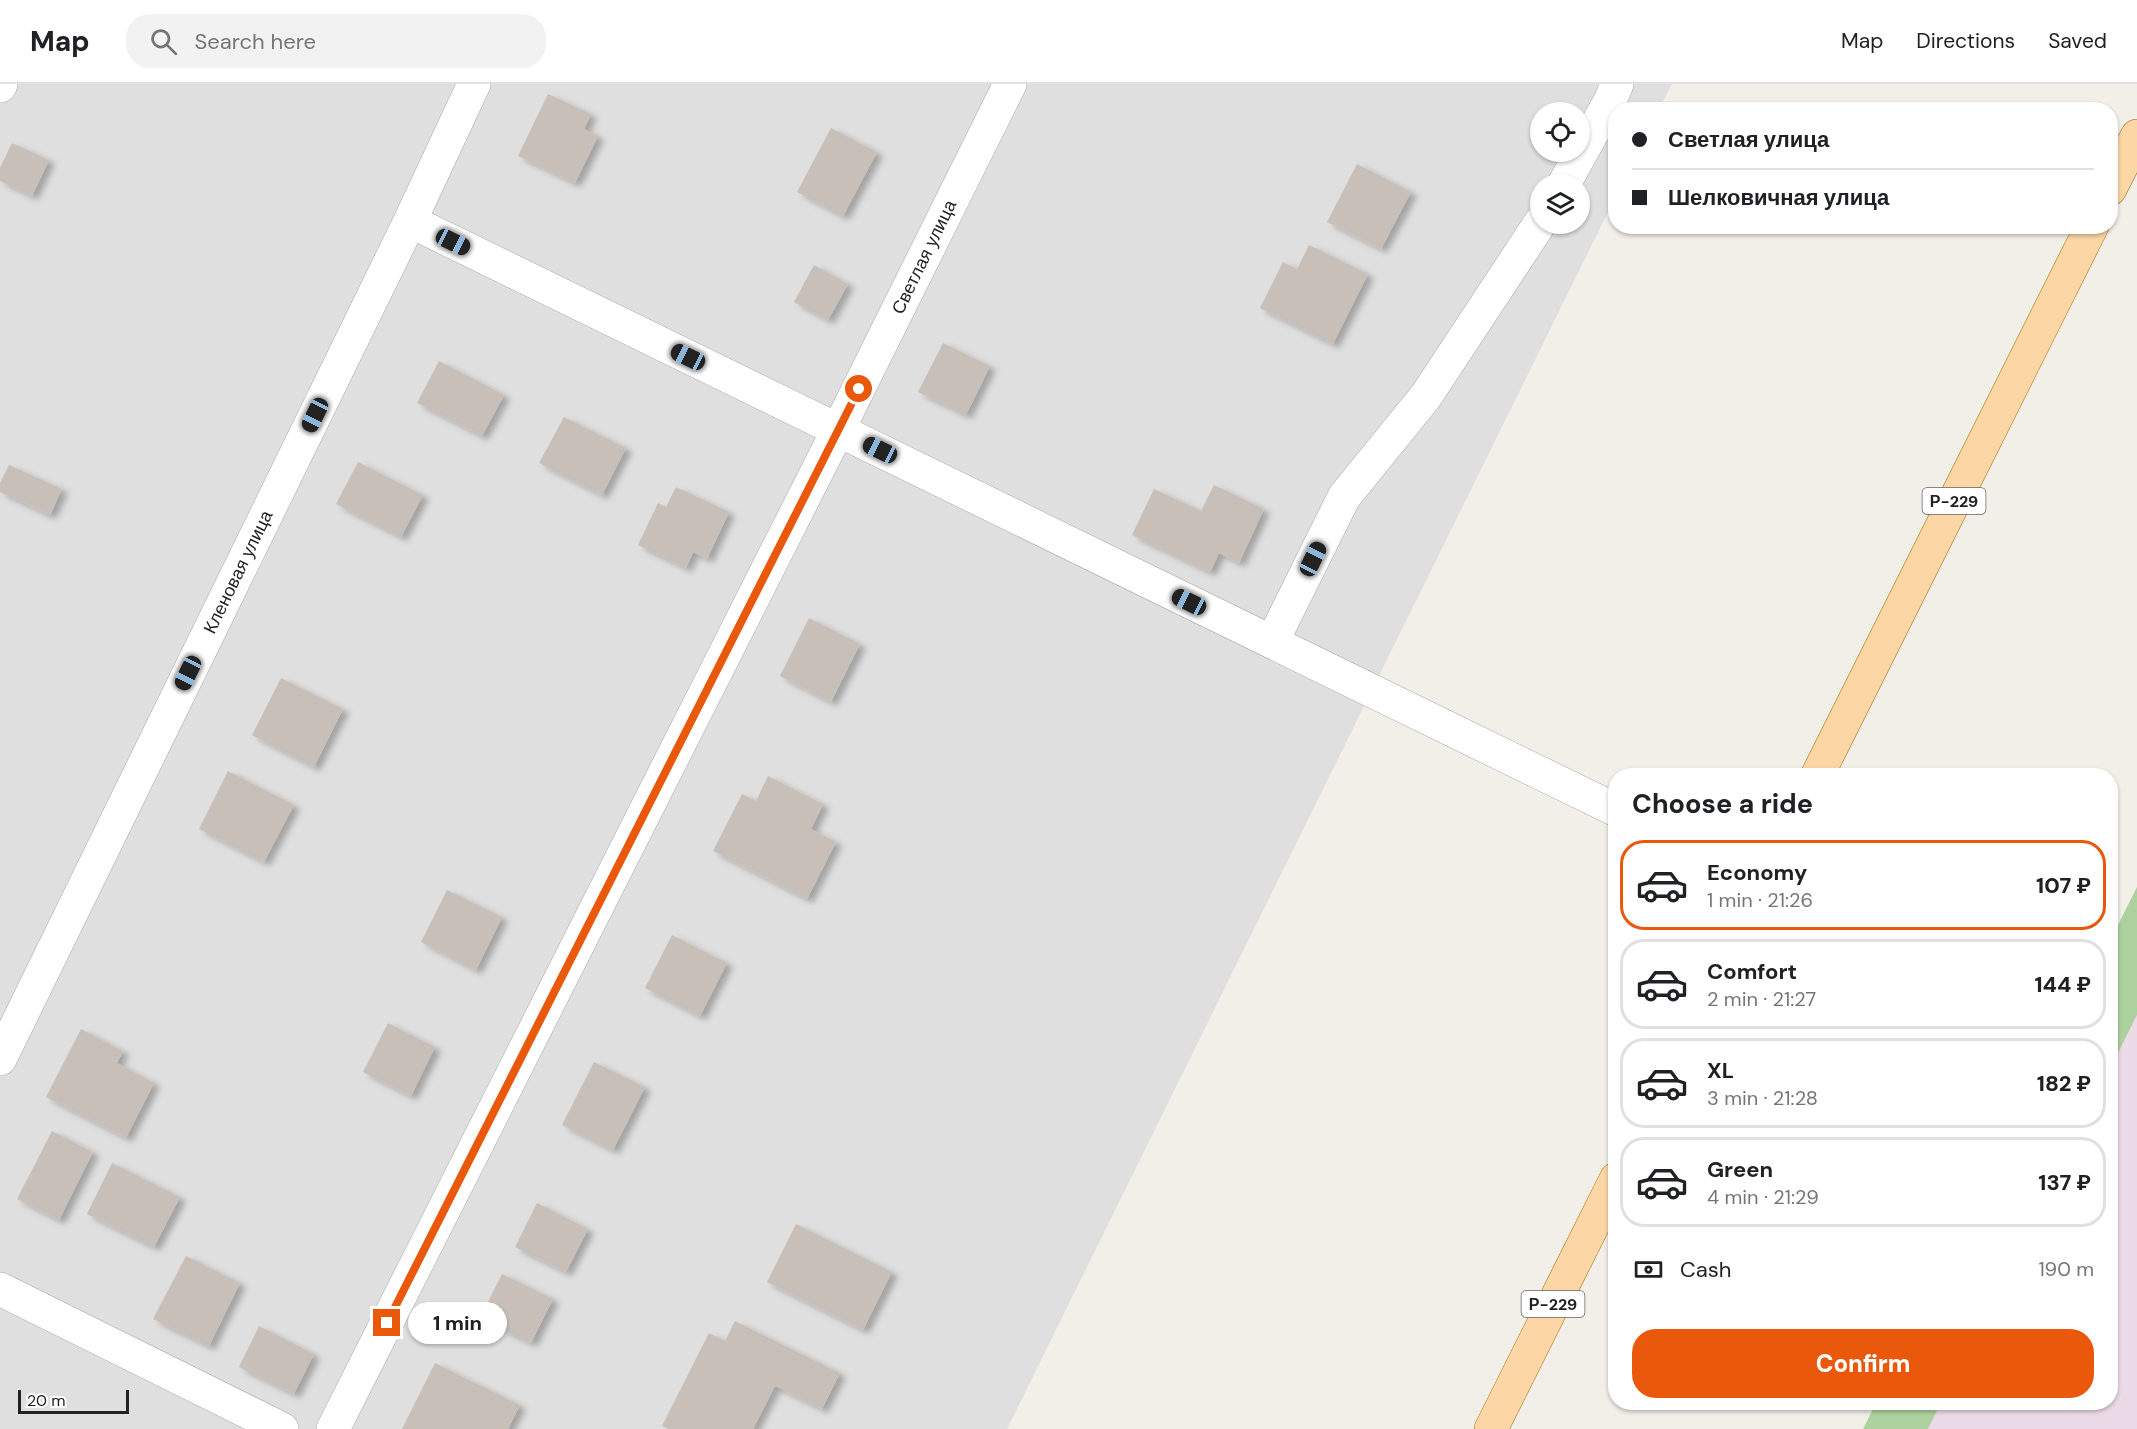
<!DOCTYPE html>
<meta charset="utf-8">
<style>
body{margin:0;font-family:"DM Sans",sans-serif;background:#f2f2f2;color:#202124;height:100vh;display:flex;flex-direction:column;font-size:22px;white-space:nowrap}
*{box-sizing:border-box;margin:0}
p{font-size:20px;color:#757577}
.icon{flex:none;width:33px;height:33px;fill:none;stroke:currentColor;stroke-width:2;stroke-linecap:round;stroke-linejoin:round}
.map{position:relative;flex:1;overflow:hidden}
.side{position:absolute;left:1608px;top:684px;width:510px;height:642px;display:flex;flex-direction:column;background:#fff;border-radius:24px;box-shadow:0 2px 4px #0004}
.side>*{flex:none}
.top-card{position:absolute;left:1608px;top:18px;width:510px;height:132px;border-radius:24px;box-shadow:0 2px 4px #0004;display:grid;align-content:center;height:132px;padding:0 24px;background:#fff}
.buttons{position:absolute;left:1530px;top:18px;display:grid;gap:12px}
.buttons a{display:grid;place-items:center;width:60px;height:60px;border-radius:50%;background:#fff;box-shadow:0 2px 4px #0004;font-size:30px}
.scale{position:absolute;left:18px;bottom:15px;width:111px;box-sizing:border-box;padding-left:6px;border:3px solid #222;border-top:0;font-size:16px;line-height:21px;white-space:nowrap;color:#222;-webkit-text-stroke:4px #fff;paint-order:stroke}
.end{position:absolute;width:27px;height:27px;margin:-14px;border:8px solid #ea580c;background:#fff;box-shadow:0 0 0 3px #fff}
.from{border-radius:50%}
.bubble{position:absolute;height:42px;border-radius:21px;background:#fff;box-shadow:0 2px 4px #0004;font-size:20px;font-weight:800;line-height:42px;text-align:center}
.car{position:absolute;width:18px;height:36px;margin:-18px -9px;border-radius:8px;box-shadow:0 0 4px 2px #0007;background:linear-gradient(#222 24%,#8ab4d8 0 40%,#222 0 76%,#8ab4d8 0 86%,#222 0)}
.top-card b{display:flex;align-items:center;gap:21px;height:57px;font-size:22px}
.top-card b+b{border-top:2px solid #e0e0e0}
.top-card i{width:15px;height:15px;background:#202124}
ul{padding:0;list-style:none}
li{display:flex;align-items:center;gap:18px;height:90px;margin:0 12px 9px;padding:0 12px;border:3px solid #e0e0e0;border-radius:24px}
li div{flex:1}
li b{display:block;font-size:22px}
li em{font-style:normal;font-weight:800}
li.selected{border-color:#ea580c}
li>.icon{width:54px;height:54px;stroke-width:1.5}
h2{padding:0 24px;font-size:27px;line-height:72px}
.pay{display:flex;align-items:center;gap:15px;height:66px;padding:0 24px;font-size:22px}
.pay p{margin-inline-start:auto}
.cta{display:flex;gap:12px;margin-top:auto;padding:12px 24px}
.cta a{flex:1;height:69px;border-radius:24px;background:#ea580c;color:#fff;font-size:24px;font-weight:800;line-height:69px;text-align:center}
header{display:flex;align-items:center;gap:36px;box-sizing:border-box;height:84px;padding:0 30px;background:#fff;border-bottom:2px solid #e0e0e0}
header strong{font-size:28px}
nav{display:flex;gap:33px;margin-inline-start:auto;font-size:21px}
.search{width:420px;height:54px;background:#f2f2f2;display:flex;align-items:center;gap:15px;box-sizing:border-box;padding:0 21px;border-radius:24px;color:#757577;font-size:22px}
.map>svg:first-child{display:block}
.residential{fill:#e0dfdf;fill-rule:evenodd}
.industrial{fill:#ebdbe8}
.forest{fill:#add19e}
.building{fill:#c7bfb8;filter:url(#shadow)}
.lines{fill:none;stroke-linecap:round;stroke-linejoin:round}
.minor-casing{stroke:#a9a9a9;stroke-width:34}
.major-casing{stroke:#a06b00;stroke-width:34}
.minor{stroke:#fff;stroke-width:33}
.major{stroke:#fcd6a4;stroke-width:33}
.route{stroke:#ea580c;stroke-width:8}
.labels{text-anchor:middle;stroke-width:6;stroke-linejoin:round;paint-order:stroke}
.shield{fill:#fff;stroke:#646464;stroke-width:1.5}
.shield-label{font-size:16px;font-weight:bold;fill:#222}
.street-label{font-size:18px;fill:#222;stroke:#fff}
</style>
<header>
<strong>Map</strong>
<div class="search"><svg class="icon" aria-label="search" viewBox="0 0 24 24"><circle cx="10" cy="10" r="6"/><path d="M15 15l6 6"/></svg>Search here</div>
<nav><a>Map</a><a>Directions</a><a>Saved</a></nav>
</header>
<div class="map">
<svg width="2137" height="1345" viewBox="0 0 2137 1345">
<defs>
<filter id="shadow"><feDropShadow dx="6" dy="4" stdDeviation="3" flood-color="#0004"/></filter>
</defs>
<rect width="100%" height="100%" fill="#f2efe9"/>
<path class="residential" d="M0,0H1672L1659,25L1616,26L1615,114L1007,1345H0ZM1540,28H1580V68H1540ZM1540,100H1580V140H1540Z"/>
<path class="industrial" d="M2137,931V1345H1928L1941,1319L2110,1318L2111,983Z"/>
<path class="forest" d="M2137,803V931L2111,983V855Z
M1876,1319V1318L1941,1319L1928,1345H1863Z"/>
<path class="building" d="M548,10L591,30L584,45L598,52L575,99L518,72Z
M831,44L877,68L843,132L797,108Z
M12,59L49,76L32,112L0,97V84Z
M1357,80L1411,108L1381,165L1327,138Z
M1309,161L1368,190L1333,260L1260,224L1283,178L1297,185Z
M814,181L848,200L828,236L794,218Z
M943,259L990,282L966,331L918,308Z
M439,277L504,311L482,352L417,319Z
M564,333L626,364L602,411L539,379Z
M358,378L423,411L401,453L336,420Z
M9,381L62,405L50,431L0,408V399Z
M1214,401L1264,425L1239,479L1219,469L1210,488L1132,451L1154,405L1201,427Z
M676,403L729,428L707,475L693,468L686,484L638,461L658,419L666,423Z
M809,534L860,560L831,618L780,592Z
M281,594L343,625L314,683L252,651Z
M228,687L294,721L264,778L199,745Z
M768,692L823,720L811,745L836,758L807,815L713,767L742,710L756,717Z
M447,806L502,833L476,886L421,858Z
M672,851L727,879L700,932L645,904Z
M388,939L435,963L411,1012L363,988Z
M81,945L123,967L117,979L154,999L126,1054L46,1013Z
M594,978L645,1003L613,1066L562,1041Z
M52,1047L93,1068L59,1136L17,1115Z
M112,1079L180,1113L154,1163L87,1130Z
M537,1119L588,1145L566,1188L515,1163Z
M796,1140L892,1188L863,1246L767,1198Z
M186,1172L240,1199L209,1262L153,1235Z
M502,1190L553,1215L531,1259L480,1234Z
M735,1237L840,1289L822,1325L775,1302L753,1345H668L662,1342L709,1249L725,1257Z
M259,1242L314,1270L294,1310L239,1283Z
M435,1279L520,1321L508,1345H402Z"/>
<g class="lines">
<g class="minor-casing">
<path id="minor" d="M0,2L1,0
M1564,100L1610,17L1617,0
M410,137L1616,726
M1272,558L1344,413L1426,312L1540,139
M0,975L410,137L474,0
M0,1205L282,1345
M333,1345L838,346L1010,0"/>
</g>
<g class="major-casing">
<path id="major" d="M2110,105L2137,52
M1817,692L2092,142
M1491,1345L1616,1095"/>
</g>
<use href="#minor" class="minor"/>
<use href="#major" class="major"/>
</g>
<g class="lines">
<path class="route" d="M387,1239L859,305"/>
</g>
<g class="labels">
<g class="shield">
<rect x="1922.5" y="404" width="63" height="26" rx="4.5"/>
<rect x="1521.5" y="1207" width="63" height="26" rx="4.5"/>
</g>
<g class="shield-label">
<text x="1954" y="423">Р-229</text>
<text x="1553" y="1226">Р-229</text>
</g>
<g class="street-label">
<text transform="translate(924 173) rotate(-64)" y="6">Светлая улица</text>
<text transform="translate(238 488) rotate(-64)" y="6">Кленовая улица</text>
</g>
</g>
</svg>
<div class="buttons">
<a><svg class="icon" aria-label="locate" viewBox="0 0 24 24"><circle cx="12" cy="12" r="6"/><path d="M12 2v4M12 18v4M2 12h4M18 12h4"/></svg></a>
<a><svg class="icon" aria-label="layers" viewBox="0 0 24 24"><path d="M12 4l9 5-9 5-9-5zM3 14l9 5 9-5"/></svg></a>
</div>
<div class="scale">20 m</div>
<i class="end from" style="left:859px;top:305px"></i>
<i class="end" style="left:387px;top:1239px"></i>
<div class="bubble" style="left:408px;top:1218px;width:99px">1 min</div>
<i class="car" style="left:453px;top:158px;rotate:116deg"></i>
<i class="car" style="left:688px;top:273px;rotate:296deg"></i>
<i class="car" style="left:315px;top:331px;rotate:206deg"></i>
<i class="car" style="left:880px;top:366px;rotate:296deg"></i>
<i class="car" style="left:1313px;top:475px;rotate:26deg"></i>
<i class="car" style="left:1189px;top:518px;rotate:296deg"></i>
<i class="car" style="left:188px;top:589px;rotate:206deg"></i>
<div class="top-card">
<b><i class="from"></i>Светлая улица</b>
<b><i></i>Шелковичная улица</b>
</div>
<section class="side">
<h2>Choose a ride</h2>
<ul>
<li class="selected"><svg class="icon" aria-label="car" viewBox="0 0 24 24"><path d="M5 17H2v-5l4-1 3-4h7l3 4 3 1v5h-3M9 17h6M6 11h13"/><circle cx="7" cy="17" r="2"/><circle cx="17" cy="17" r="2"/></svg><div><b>Economy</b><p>1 min · 21:26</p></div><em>107 ₽</em></li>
<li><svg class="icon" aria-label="car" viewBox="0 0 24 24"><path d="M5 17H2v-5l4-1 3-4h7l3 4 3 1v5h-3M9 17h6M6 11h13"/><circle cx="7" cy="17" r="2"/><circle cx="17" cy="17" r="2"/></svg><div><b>Comfort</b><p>2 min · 21:27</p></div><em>144 ₽</em></li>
<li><svg class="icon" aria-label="car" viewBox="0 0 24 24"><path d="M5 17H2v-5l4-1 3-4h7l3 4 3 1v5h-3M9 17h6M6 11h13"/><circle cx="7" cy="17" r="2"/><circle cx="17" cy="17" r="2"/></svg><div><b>XL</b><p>3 min · 21:28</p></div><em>182 ₽</em></li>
<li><svg class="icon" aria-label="car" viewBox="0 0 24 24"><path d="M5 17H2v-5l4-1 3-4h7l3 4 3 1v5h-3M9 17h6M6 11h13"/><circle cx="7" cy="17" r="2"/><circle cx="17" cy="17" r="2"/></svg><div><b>Green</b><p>4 min · 21:29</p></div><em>137 ₽</em></li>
</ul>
<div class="pay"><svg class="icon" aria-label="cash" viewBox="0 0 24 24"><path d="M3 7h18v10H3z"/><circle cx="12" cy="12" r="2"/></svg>Cash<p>190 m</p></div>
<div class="cta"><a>Confirm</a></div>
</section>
</div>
